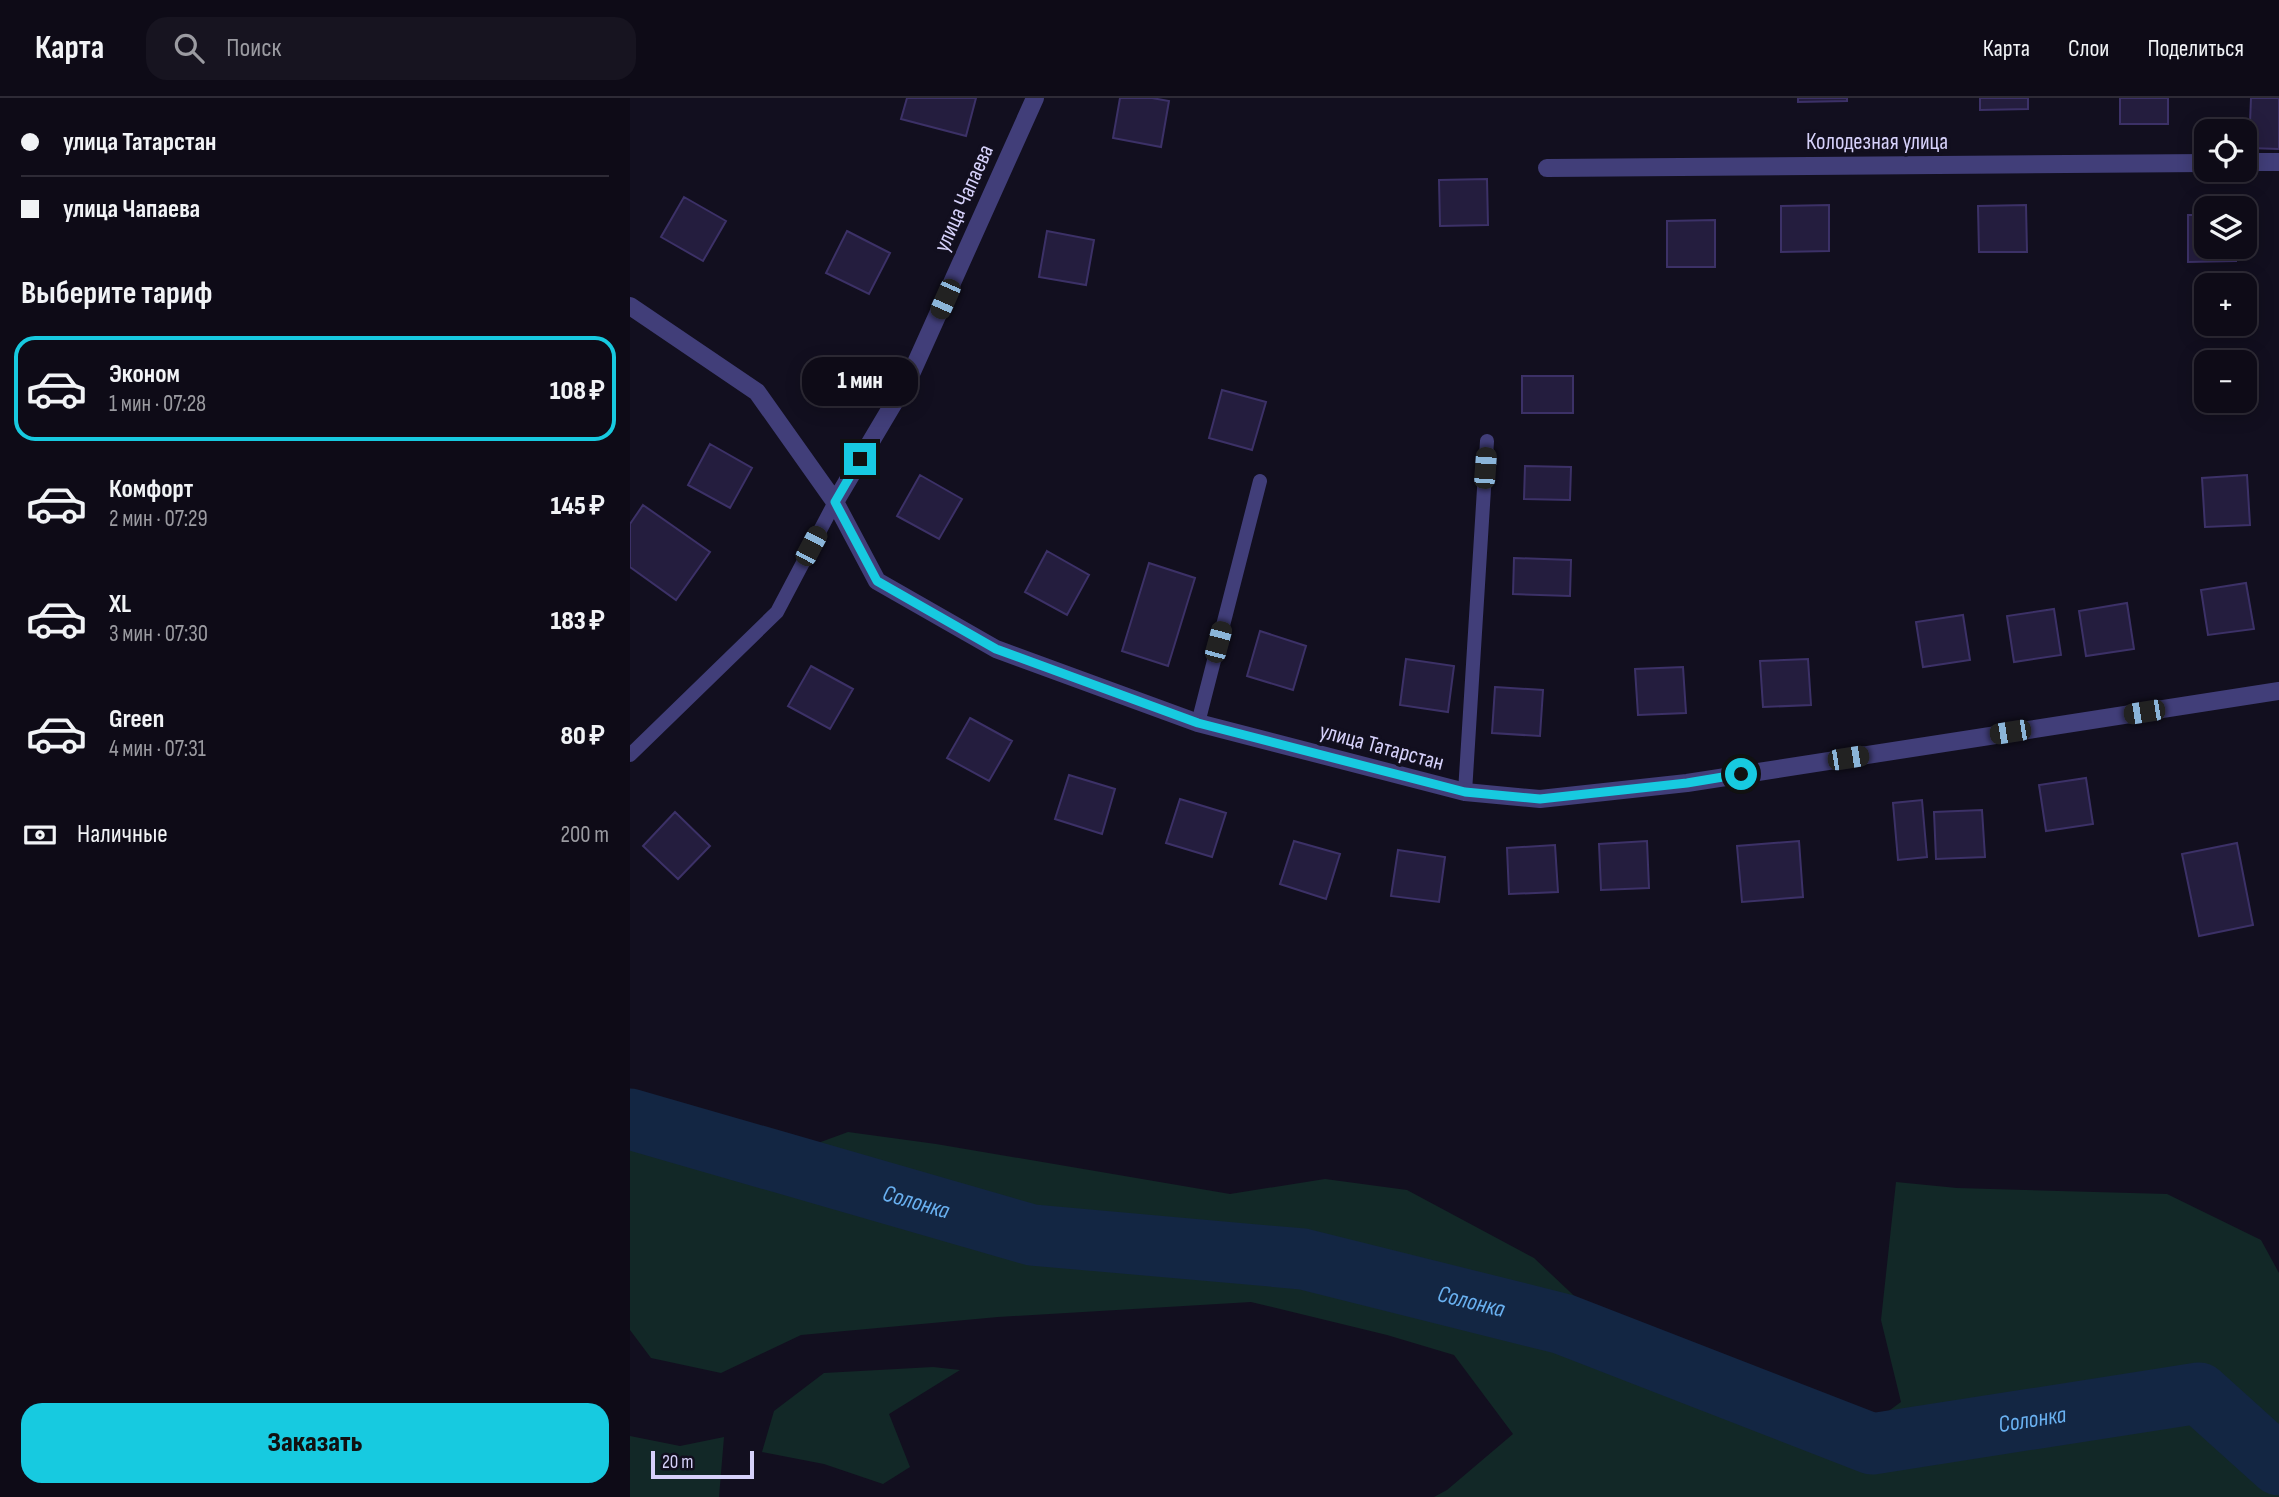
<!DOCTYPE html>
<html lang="ru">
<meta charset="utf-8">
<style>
body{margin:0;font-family:"Sofia Sans Condensed",sans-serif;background:#171420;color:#f1f3f6;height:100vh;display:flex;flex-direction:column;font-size:26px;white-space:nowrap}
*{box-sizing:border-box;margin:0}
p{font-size:23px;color:#9b9ba1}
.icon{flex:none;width:38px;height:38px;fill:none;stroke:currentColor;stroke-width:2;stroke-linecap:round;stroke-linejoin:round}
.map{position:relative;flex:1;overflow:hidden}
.side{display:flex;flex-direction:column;background:#0e0b17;width:630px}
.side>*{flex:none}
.guide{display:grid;align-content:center;height:154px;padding:0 21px;background:#0e0b17}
.controls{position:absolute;left:1564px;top:21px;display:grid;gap:14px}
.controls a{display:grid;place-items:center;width:63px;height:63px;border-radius:14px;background:#0e0b17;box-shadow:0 4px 18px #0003,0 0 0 2px #2e2b36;font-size:35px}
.scale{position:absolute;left:21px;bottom:18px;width:103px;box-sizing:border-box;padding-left:7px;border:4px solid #d6d1fa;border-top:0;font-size:19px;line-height:24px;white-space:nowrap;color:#d6d1fa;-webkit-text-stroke:5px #120f1f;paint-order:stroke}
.end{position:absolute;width:32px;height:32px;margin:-16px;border:9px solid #17cae0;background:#111;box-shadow:0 0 0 4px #111}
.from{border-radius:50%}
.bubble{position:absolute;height:49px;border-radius:21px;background:#0e0b17;box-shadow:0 4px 18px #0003,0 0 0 2px #2e2b36;font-size:23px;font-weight:800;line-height:49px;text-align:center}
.car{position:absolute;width:21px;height:42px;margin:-21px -10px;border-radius:9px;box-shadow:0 0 5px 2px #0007;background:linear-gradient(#222 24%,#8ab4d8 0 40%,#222 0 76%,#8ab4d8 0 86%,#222 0)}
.guide b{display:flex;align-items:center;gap:24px;height:66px;font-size:26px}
.guide b+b{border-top:2px solid #2e2b36}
.guide i{width:18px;height:18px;background:#f1f3f6}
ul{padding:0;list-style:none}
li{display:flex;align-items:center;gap:21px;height:105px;margin:0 14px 10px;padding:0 7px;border:4px solid transparent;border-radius:21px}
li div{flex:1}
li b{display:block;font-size:26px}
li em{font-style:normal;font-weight:800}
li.active{border-color:#17cae0}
li>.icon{width:63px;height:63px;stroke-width:1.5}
h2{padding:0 21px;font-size:32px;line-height:84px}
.pay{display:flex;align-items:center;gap:18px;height:77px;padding:0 21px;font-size:26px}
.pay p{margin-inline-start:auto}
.action{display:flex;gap:14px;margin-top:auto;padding:14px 21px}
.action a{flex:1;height:80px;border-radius:21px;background:#17cae0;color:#111;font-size:28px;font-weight:800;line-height:80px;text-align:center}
header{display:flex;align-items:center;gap:42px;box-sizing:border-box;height:98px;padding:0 35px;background:#0e0b17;border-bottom:2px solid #2e2b36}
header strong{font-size:33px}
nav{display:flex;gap:38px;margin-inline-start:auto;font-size:24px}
.search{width:490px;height:63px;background:#171420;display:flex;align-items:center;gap:18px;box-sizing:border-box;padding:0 24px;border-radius:21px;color:#9b9ba1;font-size:26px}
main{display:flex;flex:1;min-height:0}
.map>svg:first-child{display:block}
.green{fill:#122827}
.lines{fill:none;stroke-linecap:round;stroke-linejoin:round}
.river{stroke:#132643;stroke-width:61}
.building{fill:#241d3e;stroke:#3c3167;stroke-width:2}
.service{stroke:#413e79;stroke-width:14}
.minor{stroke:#413e79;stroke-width:18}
.route{stroke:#17cae0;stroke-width:9}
.labels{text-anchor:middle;stroke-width:7;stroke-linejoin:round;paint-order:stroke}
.street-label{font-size:23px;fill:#d6d1fa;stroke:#120f1f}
.water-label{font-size:24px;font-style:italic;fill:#69b0f0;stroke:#120f1f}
</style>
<header>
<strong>Карта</strong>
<div class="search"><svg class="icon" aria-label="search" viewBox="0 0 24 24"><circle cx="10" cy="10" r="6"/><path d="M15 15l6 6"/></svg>Поиск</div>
<nav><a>Карта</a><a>Слои</a><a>Поделиться</a></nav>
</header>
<main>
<section class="side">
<div class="guide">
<b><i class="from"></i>улица Татарстан</b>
<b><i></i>улица Чапаева</b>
</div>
<h2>Выберите тариф</h2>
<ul>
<li class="active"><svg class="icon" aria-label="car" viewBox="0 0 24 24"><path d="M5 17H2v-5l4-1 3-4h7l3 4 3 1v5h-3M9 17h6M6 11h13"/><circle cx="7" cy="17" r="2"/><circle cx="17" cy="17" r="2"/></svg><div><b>Эконом</b><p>1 мин · 07:28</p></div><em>108 ₽</em></li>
<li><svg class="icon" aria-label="car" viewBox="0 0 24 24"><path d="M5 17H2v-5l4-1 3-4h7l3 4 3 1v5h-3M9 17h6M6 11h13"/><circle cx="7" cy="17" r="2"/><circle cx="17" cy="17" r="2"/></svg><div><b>Комфорт</b><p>2 мин · 07:29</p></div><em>145 ₽</em></li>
<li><svg class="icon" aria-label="car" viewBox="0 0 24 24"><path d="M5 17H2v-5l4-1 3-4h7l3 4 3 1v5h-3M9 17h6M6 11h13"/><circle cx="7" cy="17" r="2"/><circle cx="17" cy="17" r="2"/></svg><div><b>XL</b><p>3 мин · 07:30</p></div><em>183 ₽</em></li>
<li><svg class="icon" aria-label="car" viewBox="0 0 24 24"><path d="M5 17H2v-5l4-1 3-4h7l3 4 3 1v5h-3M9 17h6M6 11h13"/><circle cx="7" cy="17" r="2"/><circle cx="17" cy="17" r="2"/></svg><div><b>Green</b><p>4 мин · 07:31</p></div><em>80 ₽</em></li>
</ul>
<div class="pay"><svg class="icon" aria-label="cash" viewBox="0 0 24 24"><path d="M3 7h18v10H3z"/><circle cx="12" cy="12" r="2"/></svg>Наличные<p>200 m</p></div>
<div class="action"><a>Заказать</a></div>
</section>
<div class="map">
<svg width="1649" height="1399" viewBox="0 0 1649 1399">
<rect width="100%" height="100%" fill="#120f1f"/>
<path class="green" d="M0,1025L106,1075L218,1034L306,1046L600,1096L695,1081L777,1092L904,1160L1010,1260L1101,1298L1227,1336L1271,1304L1251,1222L1266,1084L1327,1090L1537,1096L1631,1142L1649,1175V1399H804L817,1392L883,1336L824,1257L757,1237L621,1204L368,1219L171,1237L91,1275L21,1260L0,1232Z
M303,1269L330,1272L259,1316L280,1369L253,1386L194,1366L132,1354L144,1313L194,1275Z
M0,1338L50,1348L94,1339L89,1399H0Z"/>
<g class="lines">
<path class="river" id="s1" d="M0,1021L402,1137L673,1161L933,1226L1242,1346L1569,1295L1649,1367"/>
</g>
<path class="building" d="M277,0H346L336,38L271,21Z
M490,0H522L539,3L531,49L483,40Z
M1168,0H1217V3L1168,4Z
M1350,0H1398V11L1350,12Z
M1490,0H1538V26H1490Z
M1621,0H1649V51L1619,50Z
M857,81L858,127L810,128L809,82Z
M54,99L96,123L73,163L31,139Z
M1199,107V153L1151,154V108Z
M1396,107L1397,154H1349L1348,108Z
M1558,117H1577V149H1606V163L1558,164Z
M1085,122V169H1037V123Z
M217,133L260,155L239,196L196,175Z
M417,133L464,142L456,187L409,179Z
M892,278H943V315H892Z
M592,292L636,304L622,352L579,340Z
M80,346L122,370L100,410L58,387Z
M895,368L941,369L940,402L894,401Z
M290,377L332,401L309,441L267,418Z
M1617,377L1620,427L1575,429L1572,380Z
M13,407L80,454L46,502L0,469V426Z
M417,453L459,477L437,517L395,494Z
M884,460L941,462L940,498L883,496Z
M519,465L565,480L538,568L492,553Z
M1616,485L1624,531L1578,537L1571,492Z
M1497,505L1504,551L1456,558L1449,513Z
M1424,511L1431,557L1384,564L1377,518Z
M1333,517L1340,562L1293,569L1286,524Z
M630,533L676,548L663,592L617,578Z
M776,561L824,568L818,614L770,607Z
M1178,561L1181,607L1133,609L1130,563Z
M181,568L223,591L200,631L158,608Z
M1053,569L1056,615L1008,617L1005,571Z
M865,589L913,592L910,638L862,635Z
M340,620L382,643L359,683L317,660Z
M439,677L485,691L472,736L425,721Z
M1456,680L1463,726L1416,733L1409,687Z
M550,701L596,715L582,759L536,745Z
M1292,702L1297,759L1268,762L1263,705Z
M1352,712L1355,759L1306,761L1304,714Z
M45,714L80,748L48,781L13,748Z
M664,743L710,756L696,801L650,786Z
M1017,743L1019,790L971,792L969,746Z
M1169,743L1173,799L1112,804L1107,748Z
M1607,745L1623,827L1569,838L1552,756Z
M925,747L928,794L879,796L877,750Z
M768,752L815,759L809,804L761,798Z"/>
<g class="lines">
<path class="service" d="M568,625L630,383
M0,657L147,514L205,404
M835,694L857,343"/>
<path class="minor" d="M1615,64H1649
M917,70L1577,65
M0,208L127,294L205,404L247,483L366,551L568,625L835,694L910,701L1057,685L1649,593
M205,404L281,276L405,0"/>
</g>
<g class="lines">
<path class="route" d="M230,361L205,404L247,483L366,551L568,625L835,694L910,701L1057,685L1111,676"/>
</g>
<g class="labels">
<g class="street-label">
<text x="1247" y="51">Колодезная улица</text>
<text transform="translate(333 100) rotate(-66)" y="8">улица Чапаева</text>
<text transform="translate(752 648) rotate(15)" y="8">улица Татарстан</text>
</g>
<g class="water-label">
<text dy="8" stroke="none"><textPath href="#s1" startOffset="298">Солонка</textPath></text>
<text dy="8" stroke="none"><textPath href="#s1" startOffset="864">Солонка</textPath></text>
<text dy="8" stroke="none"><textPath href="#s1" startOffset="1452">Солонка</textPath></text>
</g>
</g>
</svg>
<div class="controls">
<a><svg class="icon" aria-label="locate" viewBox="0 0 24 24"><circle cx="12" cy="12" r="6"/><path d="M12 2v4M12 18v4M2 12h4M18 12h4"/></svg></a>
<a><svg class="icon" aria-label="layers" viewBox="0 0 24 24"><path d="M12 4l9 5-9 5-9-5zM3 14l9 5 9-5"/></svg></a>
<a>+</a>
<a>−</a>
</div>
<div class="scale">20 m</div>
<i class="end from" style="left:1111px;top:676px"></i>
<i class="end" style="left:230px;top:361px"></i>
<div class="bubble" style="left:172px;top:259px;width:116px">1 мин</div>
<i class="car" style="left:315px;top:201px;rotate:204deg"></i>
<i class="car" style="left:855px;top:370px;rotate:4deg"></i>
<i class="car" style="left:181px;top:448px;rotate:28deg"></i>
<i class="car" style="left:588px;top:544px;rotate:15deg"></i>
<i class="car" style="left:1514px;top:614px;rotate:261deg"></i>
<i class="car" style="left:1380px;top:634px;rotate:261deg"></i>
<i class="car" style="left:1218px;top:660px;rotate:81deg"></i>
</div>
</main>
